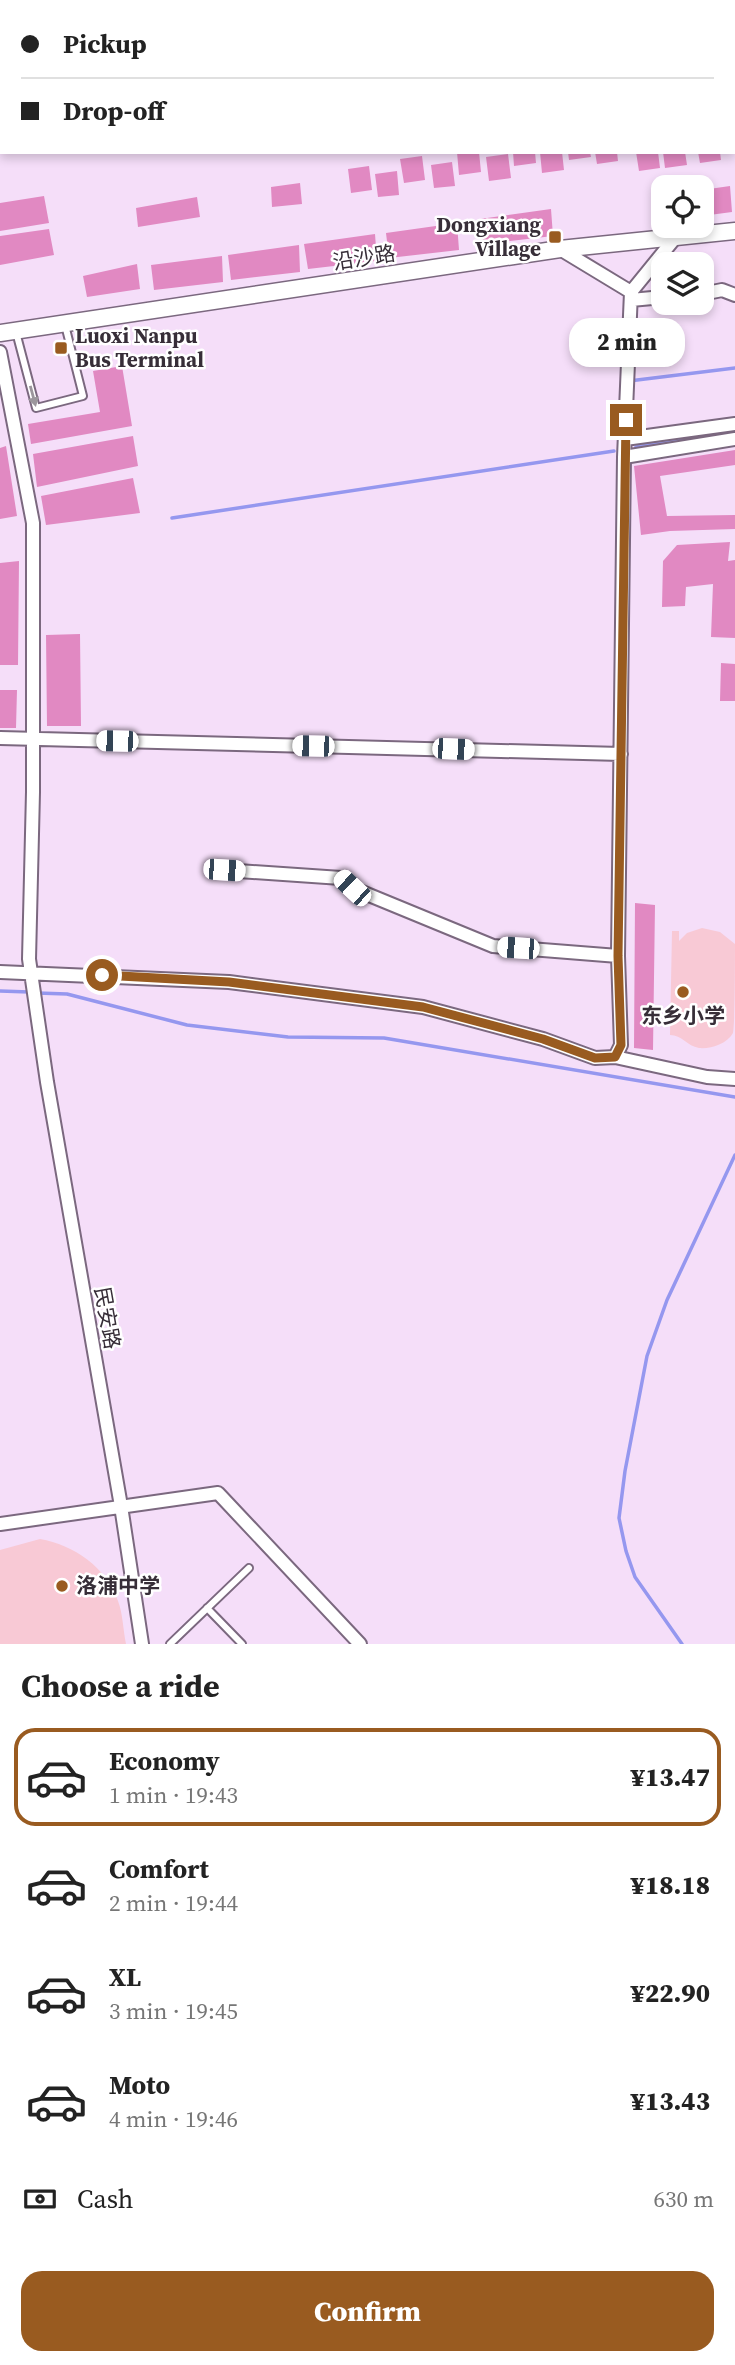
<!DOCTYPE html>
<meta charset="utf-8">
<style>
body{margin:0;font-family:"Source Serif 4","Noto Sans SC",serif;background:#f2f2f2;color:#222;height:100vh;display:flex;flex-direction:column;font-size:26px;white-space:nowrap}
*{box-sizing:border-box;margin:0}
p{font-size:23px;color:#767676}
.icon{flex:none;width:38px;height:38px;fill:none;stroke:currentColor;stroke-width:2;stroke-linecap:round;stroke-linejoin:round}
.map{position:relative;height:1644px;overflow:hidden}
.drawer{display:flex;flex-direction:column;background:#fff;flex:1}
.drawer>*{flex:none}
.hud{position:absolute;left:0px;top:0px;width:735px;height:154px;box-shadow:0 4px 10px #0003;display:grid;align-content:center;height:154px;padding:0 21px;background:#fff}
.fabs{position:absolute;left:651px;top:175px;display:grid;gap:14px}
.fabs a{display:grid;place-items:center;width:63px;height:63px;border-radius:14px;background:#fff;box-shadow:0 4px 10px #0003;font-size:35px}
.end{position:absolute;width:32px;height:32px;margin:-16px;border:9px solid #995b20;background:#fff;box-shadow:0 0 0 4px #fff}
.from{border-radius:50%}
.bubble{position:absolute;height:49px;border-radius:21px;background:#fff;box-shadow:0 4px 10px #0003;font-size:23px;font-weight:800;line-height:49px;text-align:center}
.car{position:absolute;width:21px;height:42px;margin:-21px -10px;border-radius:9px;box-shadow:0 0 5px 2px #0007;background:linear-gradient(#fff 24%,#345 0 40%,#fff 0 76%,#345 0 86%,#fff 0)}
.hud b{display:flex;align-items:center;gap:24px;height:66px;font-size:26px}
.hud b+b{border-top:2px solid #e0e0e0}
.hud i{width:18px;height:18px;background:#222}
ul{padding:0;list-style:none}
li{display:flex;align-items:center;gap:21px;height:98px;margin:0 14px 10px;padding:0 7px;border:4px solid transparent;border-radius:21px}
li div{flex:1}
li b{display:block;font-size:26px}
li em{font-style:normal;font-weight:800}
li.selected{border-color:#995b20}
li>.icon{width:63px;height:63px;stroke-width:1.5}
h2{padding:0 21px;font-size:32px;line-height:84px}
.pay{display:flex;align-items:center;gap:18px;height:77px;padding:0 21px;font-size:26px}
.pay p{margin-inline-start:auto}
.primary-button{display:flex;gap:14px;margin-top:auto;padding:14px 21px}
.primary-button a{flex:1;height:80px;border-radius:21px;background:#995b20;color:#fff;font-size:28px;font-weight:800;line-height:80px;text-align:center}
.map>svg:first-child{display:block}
.green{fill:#f8c9d5}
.water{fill:#9597ef}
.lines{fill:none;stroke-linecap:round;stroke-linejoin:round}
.stream{stroke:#9597ef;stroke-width:3.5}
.building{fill:#e189c2}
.service-casing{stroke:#7b687f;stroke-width:10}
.minor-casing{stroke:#7b687f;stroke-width:16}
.tertiary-casing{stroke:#7b687f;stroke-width:19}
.service{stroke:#fff;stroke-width:6}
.minor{stroke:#fff;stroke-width:12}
.tertiary{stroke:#fff;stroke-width:16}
.oneway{fill:#9b969c}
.route{stroke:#995b20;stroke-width:9}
.poi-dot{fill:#995b20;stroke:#fff;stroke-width:2.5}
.labels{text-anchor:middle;stroke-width:5;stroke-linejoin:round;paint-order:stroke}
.poi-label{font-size:21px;font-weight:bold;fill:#372e38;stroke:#fff;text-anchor:start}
.street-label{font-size:21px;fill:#372e38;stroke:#fff}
</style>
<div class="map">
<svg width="735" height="1644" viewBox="0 0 735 1644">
<rect width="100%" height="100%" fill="#f5def9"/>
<path class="green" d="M702,928L720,932L735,944C735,960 735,1023 733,1033C727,1044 711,1049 699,1048C687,1046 682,1035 670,1035L672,931H679V941L687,933Z
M40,1539C74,1545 106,1567 118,1601C123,1614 123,1630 126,1644H0V1550Z"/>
<path class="water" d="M0,0H735V55L733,2H2L0,150Z"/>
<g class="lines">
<path class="stream" d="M629,381L735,368
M636,447L735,431
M172,518L614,451
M0,991L29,992
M37,993L67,994L187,1025L288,1037L384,1038L735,1097
M682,1644L635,1577L626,1551L619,1518L625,1471L647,1356L667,1300L735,1155"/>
</g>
<path class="building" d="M457,152H479L481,172L459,175Z
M513,152H535L536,163L514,166Z
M540,152H562L564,170L542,173Z
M568,152H590L591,157L569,160Z
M595,152H617L618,161L597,164Z
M636,152H658L660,168L639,171Z
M663,152H685L687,165L665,168Z
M698,152H720L721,160L700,163Z
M508,154L511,178L489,181L486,157Z
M422,156L425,180L404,183L400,159Z
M452,162L455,186L434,188L431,165Z
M369,166L372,190L351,193L348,169Z
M397,171L399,195L378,197L375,174Z
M300,183L302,204L272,207L271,187Z
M730,186L732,212L702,216V190Z
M44,196L49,223L0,231V203Z
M197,197L200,217L138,227L136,208Z
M551,209L553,236L484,244L480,219Z
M457,223L459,250L389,258L386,233Z
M49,229L54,255L0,265V236Z
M375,234L377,261L308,269L304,244Z
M299,245L300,272L231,280L228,255Z
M222,256L223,282L154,290L151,265Z
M137,264L140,289L87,297L83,276Z
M122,366L132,426L31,444L28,424L100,412L93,371Z
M133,436L138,466L37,487L33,454Z
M6,446L17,516L0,519V448Z
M735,450V465L660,476L667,516L735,515V529L670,531L641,535L634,466Z
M133,478L140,513L46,525L41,496Z
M730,542L728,561L735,560V638L711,637L713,584L686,587L685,606L662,607L663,561L677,545Z
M19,561L18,665H0V563Z
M80,634L81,726H47L46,635Z
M721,663L735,664V701H720Z
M0,690H17L16,728H0Z
M635,903L655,905L653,1050L634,1048Z"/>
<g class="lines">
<g class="service-casing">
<path id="service" d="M16,332L36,408L83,396L65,325
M207,1608L242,1644
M170,1644L249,1568"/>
</g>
<g class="minor-casing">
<path id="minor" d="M560,249L631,292
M702,294L722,290L735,295
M631,300L663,297
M0,352L33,523V792L29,959L47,1082L121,1506L142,1644
M625,439L735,424
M624,457L735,439
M0,738L621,754
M224,870L341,878L352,888L493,946L618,956
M0,972L229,982L423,1007L543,1039L595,1058L615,1057L621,1045L618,956L624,457L631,292L675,238
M615,1057L707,1077L735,1079
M0,1524L218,1493L360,1644"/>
</g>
<g class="tertiary-casing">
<path id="tertiary" d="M0,333L560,249L735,231"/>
</g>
<use href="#service" class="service"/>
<use href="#minor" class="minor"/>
<use href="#tertiary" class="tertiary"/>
</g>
<defs><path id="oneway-solid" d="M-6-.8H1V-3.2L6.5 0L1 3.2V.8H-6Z" transform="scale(1.75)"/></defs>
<use class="oneway" href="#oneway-solid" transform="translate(33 396) rotate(75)"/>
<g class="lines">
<path class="route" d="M102,975L229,982L423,1007L543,1039L595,1058L615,1057L621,1045L618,956L626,420"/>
</g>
<g class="poi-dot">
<rect x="548" y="230" width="14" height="14" rx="3.5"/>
<rect x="54" y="341" width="14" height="14" rx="3.5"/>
<circle cx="683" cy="992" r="7"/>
<circle cx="62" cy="1586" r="7"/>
</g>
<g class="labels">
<g class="poi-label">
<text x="541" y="232" text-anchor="end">Dongxiang<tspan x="541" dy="24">Village</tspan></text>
<text x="75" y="343">Luoxi Nanpu<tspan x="75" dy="24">Bus Terminal</tspan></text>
<text x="683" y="1023" text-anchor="middle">东乡小学</text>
<text x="76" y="1593">洛浦中学</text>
</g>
<g class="street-label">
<text transform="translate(364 258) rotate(-9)" y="7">沿沙路</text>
<text transform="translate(107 1318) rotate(80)" y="7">民安路</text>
</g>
</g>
</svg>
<div class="fabs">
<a><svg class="icon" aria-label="locate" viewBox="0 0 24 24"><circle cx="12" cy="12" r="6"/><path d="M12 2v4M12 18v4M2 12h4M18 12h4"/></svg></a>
<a><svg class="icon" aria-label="layers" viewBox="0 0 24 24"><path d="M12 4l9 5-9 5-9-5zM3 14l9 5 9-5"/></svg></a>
</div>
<i class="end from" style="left:102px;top:975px"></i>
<i class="end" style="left:626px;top:420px"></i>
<div class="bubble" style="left:569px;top:318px;width:116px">2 min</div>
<i class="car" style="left:117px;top:741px;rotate:271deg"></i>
<i class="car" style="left:313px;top:746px;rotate:271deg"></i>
<i class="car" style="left:453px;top:749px;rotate:92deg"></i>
<i class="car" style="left:224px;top:870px;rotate:94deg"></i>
<i class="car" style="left:352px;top:888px;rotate:313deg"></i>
<i class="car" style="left:518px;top:948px;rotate:274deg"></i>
<div class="hud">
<b><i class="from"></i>Pickup</b>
<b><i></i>Drop-off</b>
</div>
</div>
<section class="drawer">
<h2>Choose a ride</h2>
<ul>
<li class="selected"><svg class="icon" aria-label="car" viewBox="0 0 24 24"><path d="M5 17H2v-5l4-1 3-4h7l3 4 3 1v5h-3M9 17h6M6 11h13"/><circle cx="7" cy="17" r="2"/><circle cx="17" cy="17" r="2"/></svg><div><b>Economy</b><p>1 min · 19:43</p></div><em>¥13.47</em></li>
<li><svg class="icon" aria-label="car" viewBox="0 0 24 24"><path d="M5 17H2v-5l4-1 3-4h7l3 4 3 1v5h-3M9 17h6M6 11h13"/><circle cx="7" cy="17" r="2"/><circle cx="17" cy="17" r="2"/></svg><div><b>Comfort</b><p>2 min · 19:44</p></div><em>¥18.18</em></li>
<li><svg class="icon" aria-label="car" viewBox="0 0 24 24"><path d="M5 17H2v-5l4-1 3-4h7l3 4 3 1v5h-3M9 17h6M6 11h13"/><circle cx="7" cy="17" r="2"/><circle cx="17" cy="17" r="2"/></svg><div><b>XL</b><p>3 min · 19:45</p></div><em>¥22.90</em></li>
<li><svg class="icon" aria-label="car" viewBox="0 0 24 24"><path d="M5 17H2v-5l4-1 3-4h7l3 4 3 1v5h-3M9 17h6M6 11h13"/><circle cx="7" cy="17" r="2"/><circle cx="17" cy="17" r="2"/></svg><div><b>Moto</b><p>4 min · 19:46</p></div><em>¥13.43</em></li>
</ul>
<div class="pay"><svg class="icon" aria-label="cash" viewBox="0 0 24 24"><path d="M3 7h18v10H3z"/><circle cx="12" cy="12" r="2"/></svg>Cash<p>630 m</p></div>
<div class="primary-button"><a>Confirm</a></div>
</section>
